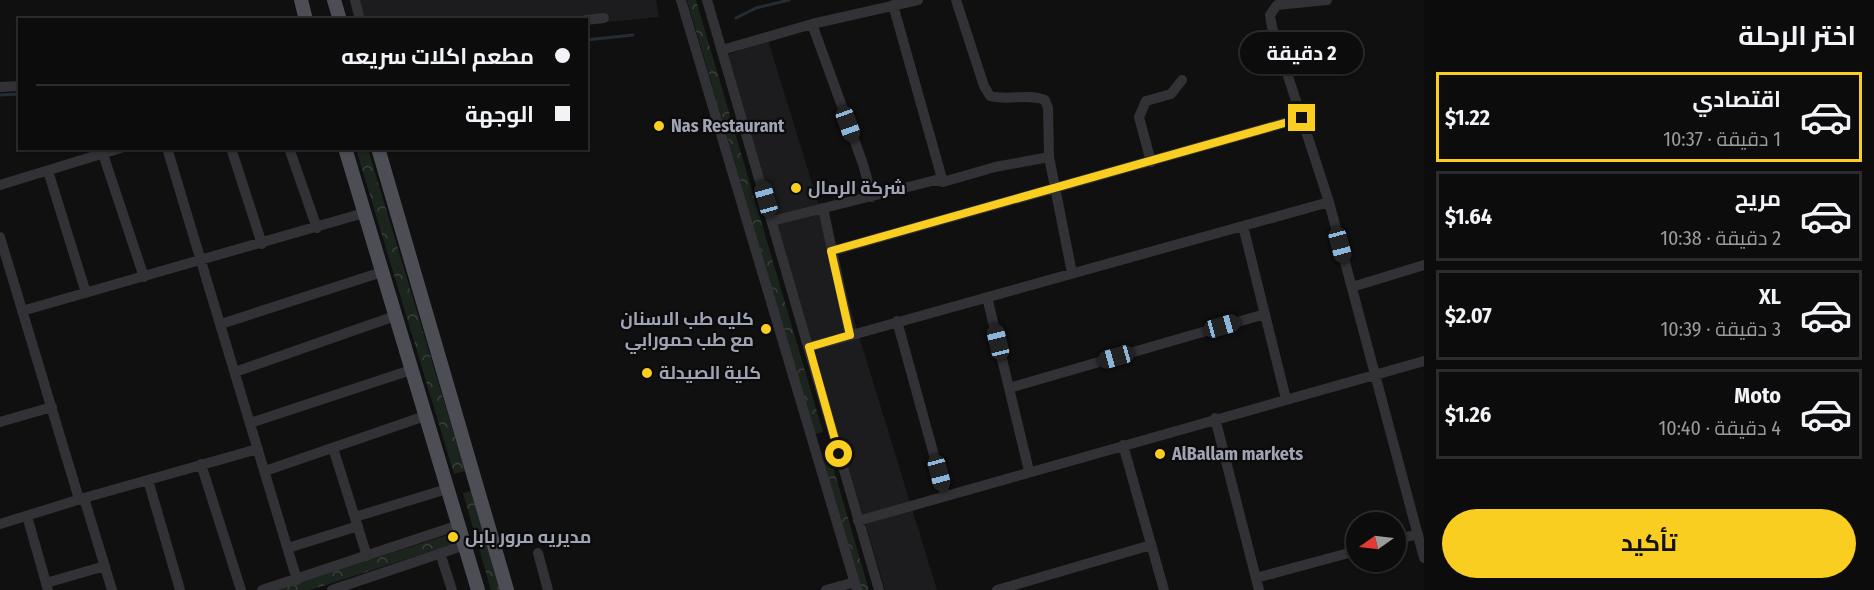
<!DOCTYPE html>
<html lang="ar">
<meta charset="utf-8">
<style>
body{margin:0;font-family:"Fira Sans Condensed",Cairo,sans-serif;background:#1a1a1b;color:#f1f3f6;direction:rtl;height:100vh;display:flex;flex-direction:column;font-size:22px;white-space:nowrap}
*{box-sizing:border-box;margin:0}
p{font-size:20px;color:#9a9b9d}
.icon{flex:none;width:33px;height:33px;fill:none;stroke:currentColor;stroke-width:2;stroke-linecap:round;stroke-linejoin:round}
.map{position:relative;flex:1;overflow:hidden;direction:ltr}
.details{display:flex;flex-direction:column;background:#0c0c0d;width:450px}
.details>*{flex:none}
.top-card{position:absolute;left:18px;top:18px;width:570px;height:132px;border-radius:0px;box-shadow:0 2px 4px #0004,0 0 0 2px #2c2c2e;direction:rtl;display:grid;align-content:center;height:132px;padding:0 18px;background:#0c0c0d}
.needle{width:39px;rotate:256deg}
.fabs{position:absolute;left:1346px;top:512px;display:grid;gap:12px}
.fabs a{display:grid;place-items:center;width:60px;height:60px;border-radius:50%;background:#0c0c0d;box-shadow:0 2px 4px #0004,0 0 0 2px #2c2c2e;font-size:30px}
.end{position:absolute;width:27px;height:27px;margin:-14px;border:8px solid #f9ce20;background:#111;box-shadow:0 0 0 3px #111}
.from{border-radius:50%}
.bubble{position:absolute;height:42px;border-radius:21px;background:#0c0c0d;box-shadow:0 2px 4px #0004,0 0 0 2px #2c2c2e;font-size:20px;font-weight:700;line-height:42px;text-align:center;direction:rtl}
.car{position:absolute;width:18px;height:36px;margin:-18px -9px;border-radius:8px;box-shadow:0 0 4px 2px #0007;background:linear-gradient(#222 24%,#8ab4d8 0 40%,#222 0 76%,#8ab4d8 0 86%,#222 0)}
.top-card b{display:flex;align-items:center;gap:21px;height:57px;font-size:22px}
.top-card b+b{border-top:2px solid #2c2c2e}
.top-card i{width:15px;height:15px;background:#f1f3f6}
ul{padding:0;list-style:none}
li{display:flex;align-items:center;gap:18px;height:90px;margin:0 12px 9px;padding:0 6px;border:3px solid #2c2c2e;border-radius:0px}
li div{flex:1}
li b{display:block;font-size:22px}
li em{font-style:normal;font-weight:700}
li.selected{border-color:#f9ce20}
li>.icon{width:54px;height:54px;stroke-width:1.5}
h2{padding:0 18px;font-size:27px;line-height:72px}
.cta{display:flex;gap:12px;margin-top:auto;padding:12px 18px}
.cta a{flex:1;height:69px;border-radius:36px;background:#f9ce20;color:#111;font-size:24px;font-weight:700;line-height:69px;text-align:center}
main{display:flex;flex:1;min-height:0}
.map>svg:first-child{display:block}
.built{fill:#1c1c1e}
.park{fill:url(#park-crowns)}
.lines{fill:none;stroke-linecap:round;stroke-linejoin:round}
.stream{stroke:#262c35;stroke-width:3}
.minor{stroke:#313136;stroke-width:10}
.major{stroke:#4d4d56;stroke-width:14}
.route{stroke:#f9ce20;stroke-width:8}
.poi-dot{fill:#f9ce20;stroke:#0b0b0c;stroke-width:2}
.labels{text-anchor:middle;stroke-width:4.5;stroke-linejoin:round;paint-order:stroke}
.poi-label{font-size:18px;font-weight:bold;fill:#a0a3b3;stroke:#0b0b0c;text-anchor:start}
</style>
<main>
<section class="details">
<h2>اختر الرحلة</h2>
<ul>
<li class="selected"><svg class="icon" aria-label="car" viewBox="0 0 24 24"><path d="M5 17H2v-5l4-1 3-4h7l3 4 3 1v5h-3M9 17h6M6 11h13"/><circle cx="7" cy="17" r="2"/><circle cx="17" cy="17" r="2"/></svg><div><b>اقتصادي</b><p>1 دقيقة · 10:37</p></div><em>$1.22</em></li>
<li><svg class="icon" aria-label="car" viewBox="0 0 24 24"><path d="M5 17H2v-5l4-1 3-4h7l3 4 3 1v5h-3M9 17h6M6 11h13"/><circle cx="7" cy="17" r="2"/><circle cx="17" cy="17" r="2"/></svg><div><b>مريح</b><p>2 دقيقة · 10:38</p></div><em>$1.64</em></li>
<li><svg class="icon" aria-label="car" viewBox="0 0 24 24"><path d="M5 17H2v-5l4-1 3-4h7l3 4 3 1v5h-3M9 17h6M6 11h13"/><circle cx="7" cy="17" r="2"/><circle cx="17" cy="17" r="2"/></svg><div><b>XL</b><p>3 دقيقة · 10:39</p></div><em>$2.07</em></li>
<li><svg class="icon" aria-label="car" viewBox="0 0 24 24"><path d="M5 17H2v-5l4-1 3-4h7l3 4 3 1v5h-3M9 17h6M6 11h13"/><circle cx="7" cy="17" r="2"/><circle cx="17" cy="17" r="2"/></svg><div><b>Moto</b><p>4 دقيقة · 10:40</p></div><em>$1.26</em></li>
</ul>
<div class="cta"><a>تأكيد</a></div>
</section>
<div class="map">
<svg width="1424" height="590" viewBox="0 0 1424 590">
<defs>
<pattern id="park-crowns" width="20" height="18" patternUnits="userSpaceOnUse" patternTransform="scale(1.5)"><rect width="20" height="18" fill="#1c241e"/><path d="M2 6a3 3 0 1 1 6 0M12 15a3 3 0 1 1 6 0" fill="none" stroke="#3a413c"/></pattern>
</defs>
<rect width="100%" height="100%" fill="#101011"/>
<path class="built" d="M353,0H656L659,17L587,24L586,20L359,19Z
M768,40L937,590H885L727,55Z"/>
<path class="park" d="M687,0H696L823,432L815,434Z
M356,149H368L465,471L454,474Z
M830,457L869,590H861L823,459Z
M471,491L500,590H491L463,493Z
M451,534L453,544L310,590H275Z"/>
<g class="lines">
<path class="stream" d="M736,18L756,8L789,0
M586,40L633,35
M0,95L20,94"/>
<path class="minor" d="M355,0L360,20
M681,0L857,590
M707,0L879,590
M956,0L984,86L990,96C1008,101 1027,93 1045,100L1048,108L1049,157L1072,273
M1327,0L1277,5L1270,15L1272,27L1329,202L1424,558
M893,5L943,182
M586,20L604,18
M812,24L863,164L872,197
M722,50L812,24L918,0
M0,87L20,86
M167,148L297,580
M231,148L262,244
M289,148L317,228
M103,154L144,277
M1151,162L1139,117L1146,101L1171,94L1182,80
M48,171L86,293
M0,185L121,148
M823,208L850,335
M772,221L936,180L943,182L995,167L1049,157
M1243,226L1286,399
M0,237L79,499
M832,251L1302,118
M1352,287L1424,265
M987,297L1029,471
M22,311L364,213
M897,321L945,495
M221,324L382,272
M809,347L1329,202
M235,372L395,316
M1009,388L1265,314
M1215,418L1259,590
M0,422L52,407
M250,423L411,370
M1123,445L1164,590
M333,448L367,556
M201,464L241,590
M265,471L425,416
M148,480L180,590
M84,498L112,590
M27,516L48,590
M355,517L447,489
M858,521L1424,361
M0,524L84,498L258,449
M1395,540L1418,534
M288,548L358,526
M440,553L452,590
M538,553L548,590
M1256,578L1356,551
M46,583L105,566
M262,590L459,525
M332,590L465,545
M826,590L855,582
M997,590L1151,545"/>
<path class="major" d="M301,0L306,20
M334,0L340,20
M345,148L478,590
M378,148L507,590"/>
</g>
<g class="lines">
<path class="route" d="M839,454L809,347L850,335L831,251L1302,118"/>
</g>
<g class="poi-dot">
<circle cx="659" cy="126" r="6"/>
<circle cx="796" cy="188" r="6"/>
<circle cx="766" cy="329" r="6"/>
<circle cx="647" cy="373" r="6"/>
<circle cx="1160" cy="454" r="6"/>
<circle cx="453" cy="537" r="6"/>
</g>
<g class="labels">
<g class="poi-label">
<text x="671" y="132">Nas Restaurant</text>
<text x="808" y="194">شركة الرمال</text>
<text x="754" y="325" text-anchor="end">كليه طب الاسنان<tspan x="754" dy="21">مع طب حمورابي</tspan></text>
<text x="659" y="379">كلية الصيدلة</text>
<text x="1172" y="460">AlBallam markets</text>
<text x="465" y="543">مديريه مرور بابل</text>
</g>
</g>
</svg>
<div class="fabs">
<a><svg class="needle" viewBox="-14 -14 28 28"><path d="M0-13l5 13h-10z" fill="#e53935"/><path d="M0 13l5-13h-10z" fill="#9a9b9d"/></svg></a>
</div>
<i class="end from" style="left:839px;top:454px"></i>
<i class="end" style="left:1302px;top:118px"></i>
<div class="bubble" style="left:1240px;top:32px;width:123px">2 دقيقة</div>
<i class="car" style="left:848px;top:124px;rotate:160deg"></i>
<i class="car" style="left:766px;top:199px;rotate:344deg"></i>
<i class="car" style="left:1340px;top:245px;rotate:165deg"></i>
<i class="car" style="left:1222px;top:326px;rotate:74deg"></i>
<i class="car" style="left:998px;top:342px;rotate:346deg"></i>
<i class="car" style="left:1116px;top:357px;rotate:254deg"></i>
<i class="car" style="left:939px;top:473px;rotate:165deg"></i>
<div class="top-card">
<b><i class="from"></i>مطعم اكلات سريعه</b>
<b><i></i>الوجهة</b>
</div>
</div>
</main>
